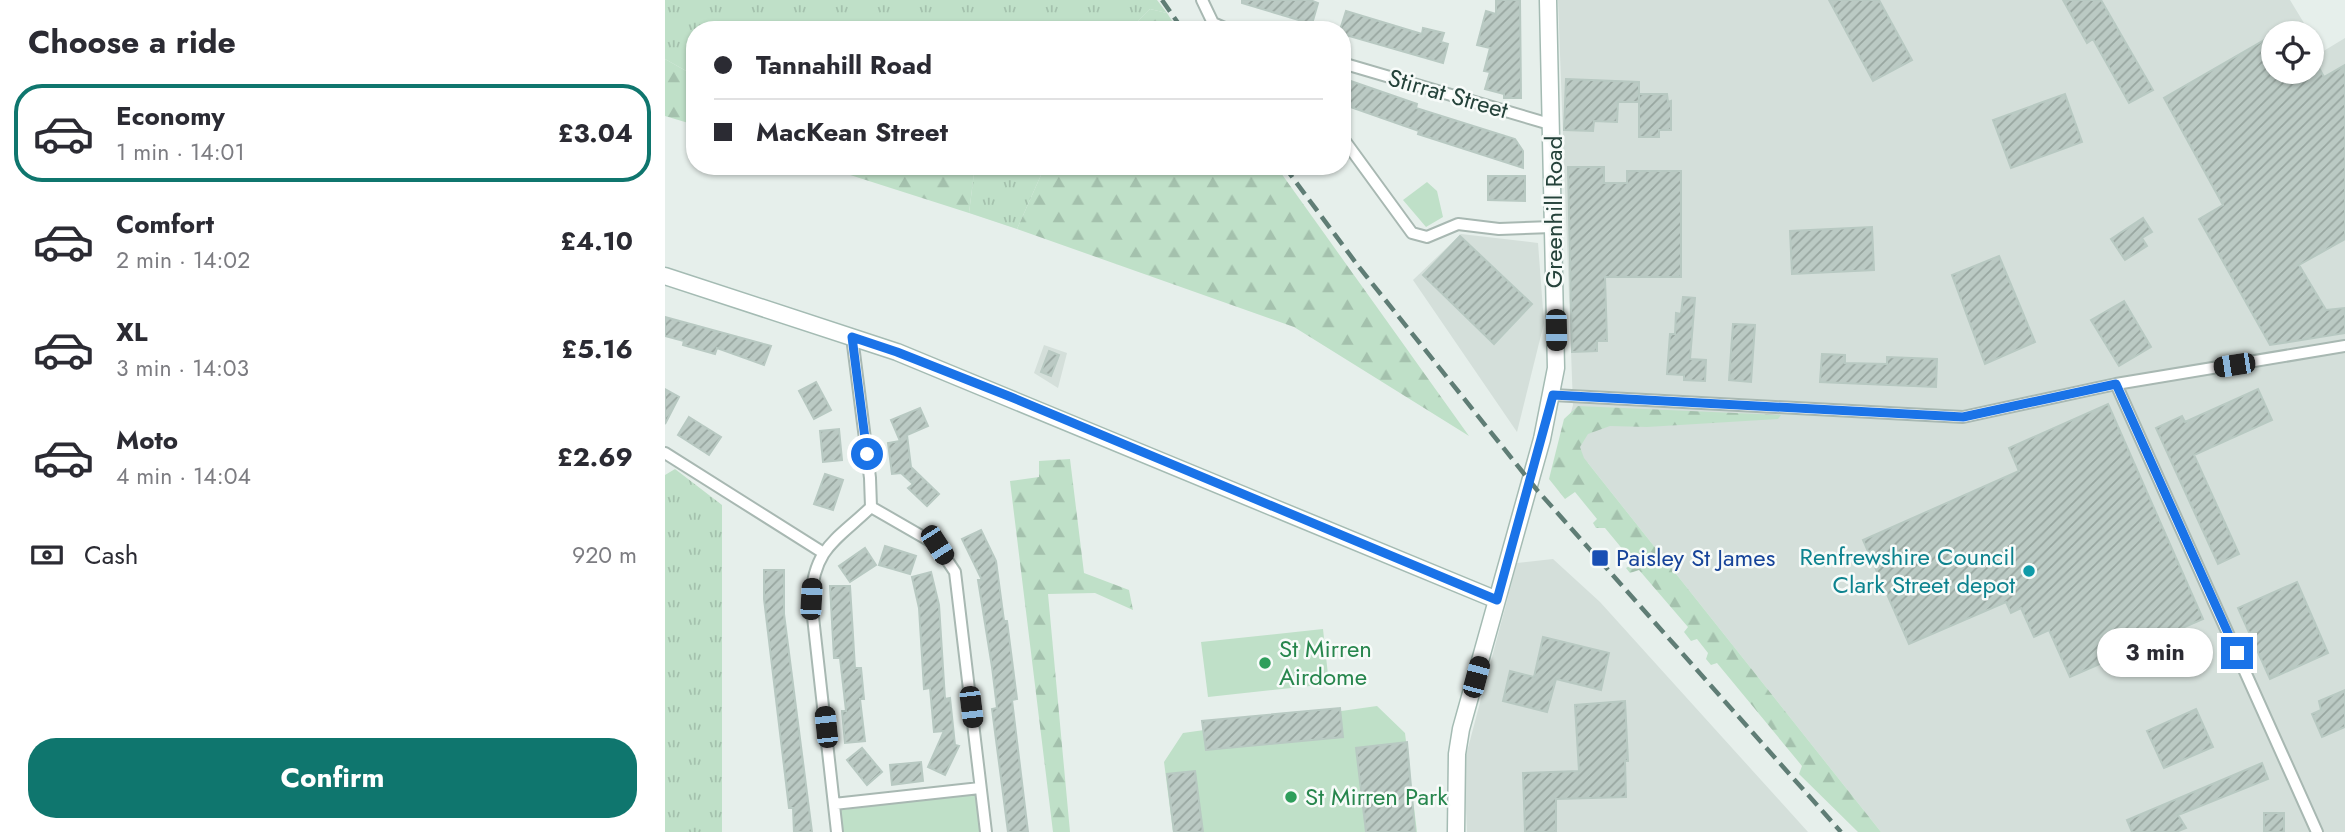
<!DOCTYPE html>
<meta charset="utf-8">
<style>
body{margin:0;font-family:Jost,sans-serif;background:#f2f2f3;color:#2b2b33;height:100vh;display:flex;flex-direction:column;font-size:26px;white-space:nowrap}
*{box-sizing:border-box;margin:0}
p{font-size:23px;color:#7c7c81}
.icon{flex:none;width:38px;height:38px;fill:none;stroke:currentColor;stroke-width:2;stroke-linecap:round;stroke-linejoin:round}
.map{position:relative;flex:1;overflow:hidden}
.sheet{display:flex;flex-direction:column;background:#fff;width:665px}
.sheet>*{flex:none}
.top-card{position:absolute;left:21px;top:21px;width:665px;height:154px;border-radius:28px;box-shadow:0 2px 5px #0004;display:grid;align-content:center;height:154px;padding:0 28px;background:#fff}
.controls{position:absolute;left:1596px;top:21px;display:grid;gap:14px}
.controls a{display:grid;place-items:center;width:63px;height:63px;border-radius:50%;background:#fff;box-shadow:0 2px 5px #0004;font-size:35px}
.end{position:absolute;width:32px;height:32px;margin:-16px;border:9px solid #1a73e8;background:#fff;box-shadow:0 0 0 4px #fff}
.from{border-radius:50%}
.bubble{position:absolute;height:49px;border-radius:24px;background:#fff;box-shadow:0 2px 5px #0004;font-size:23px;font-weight:700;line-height:49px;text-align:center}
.car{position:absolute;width:21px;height:42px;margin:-21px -10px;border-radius:9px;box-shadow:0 0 5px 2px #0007;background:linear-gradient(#222 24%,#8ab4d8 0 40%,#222 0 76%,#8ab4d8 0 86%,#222 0)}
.top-card b{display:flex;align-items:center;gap:24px;height:66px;font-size:26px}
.top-card b+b{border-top:2px solid #e1e1e2}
.top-card i{width:18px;height:18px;background:#2b2b33}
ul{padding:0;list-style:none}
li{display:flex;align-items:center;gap:21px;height:98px;margin:0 14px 10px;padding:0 14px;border:4px solid transparent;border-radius:28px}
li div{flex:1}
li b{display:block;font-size:26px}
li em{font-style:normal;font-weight:700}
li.current{border-color:#0f766e}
li>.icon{width:63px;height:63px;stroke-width:1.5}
h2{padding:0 28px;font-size:32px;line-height:84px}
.pay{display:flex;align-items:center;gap:18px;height:77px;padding:0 28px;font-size:26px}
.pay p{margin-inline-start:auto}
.action{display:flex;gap:14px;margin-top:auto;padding:14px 28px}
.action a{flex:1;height:80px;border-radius:28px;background:#0f766e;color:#fff;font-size:28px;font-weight:700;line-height:80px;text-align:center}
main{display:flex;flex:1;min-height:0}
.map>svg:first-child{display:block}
.built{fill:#d4dfda}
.grass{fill:url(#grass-tufts)}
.forest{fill:url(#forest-firs)}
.park{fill:#bfe0c8}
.building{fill:url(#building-hatch);stroke:#b8c9c2;stroke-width:2}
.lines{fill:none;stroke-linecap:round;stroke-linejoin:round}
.street-casing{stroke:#a8b8b2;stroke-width:14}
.secondary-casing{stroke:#a4bbb3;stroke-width:19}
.street{stroke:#fff;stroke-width:10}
.secondary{stroke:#fff;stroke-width:16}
.rail{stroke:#5f7d75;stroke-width:4.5;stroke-dasharray:14 7;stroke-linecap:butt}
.route{stroke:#1a73e8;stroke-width:9}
.transit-dot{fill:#1a4fb4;stroke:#f7fbf9;stroke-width:2.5}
.culture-dot{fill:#0f9aa8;stroke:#f7fbf9;stroke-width:2.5}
.leisure-dot{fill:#2e9e5b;stroke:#f7fbf9;stroke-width:2.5}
.labels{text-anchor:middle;stroke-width:5;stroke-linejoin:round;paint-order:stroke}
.street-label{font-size:24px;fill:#24423a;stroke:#f7fbf9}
.culture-label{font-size:24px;fill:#0d838f;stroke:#f7fbf9;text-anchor:end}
.transit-label{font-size:24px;fill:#164399;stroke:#f7fbf9;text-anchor:start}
.leisure-label{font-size:24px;fill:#27864d;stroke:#f7fbf9;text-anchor:start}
</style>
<main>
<section class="sheet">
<h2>Choose a ride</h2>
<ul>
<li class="current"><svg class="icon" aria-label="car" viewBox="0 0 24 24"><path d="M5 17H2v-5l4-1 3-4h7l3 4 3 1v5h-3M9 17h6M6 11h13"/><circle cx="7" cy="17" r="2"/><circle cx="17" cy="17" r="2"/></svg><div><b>Economy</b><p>1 min · 14:01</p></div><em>£3.04</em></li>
<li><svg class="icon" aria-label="car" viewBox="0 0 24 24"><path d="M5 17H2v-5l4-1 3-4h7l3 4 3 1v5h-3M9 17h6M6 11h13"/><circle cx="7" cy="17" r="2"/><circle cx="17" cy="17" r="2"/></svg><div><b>Comfort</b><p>2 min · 14:02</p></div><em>£4.10</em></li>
<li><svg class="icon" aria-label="car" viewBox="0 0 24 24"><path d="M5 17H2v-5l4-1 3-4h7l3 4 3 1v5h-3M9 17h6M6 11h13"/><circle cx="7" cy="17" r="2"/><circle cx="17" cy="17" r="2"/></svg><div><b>XL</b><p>3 min · 14:03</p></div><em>£5.16</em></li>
<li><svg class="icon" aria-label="car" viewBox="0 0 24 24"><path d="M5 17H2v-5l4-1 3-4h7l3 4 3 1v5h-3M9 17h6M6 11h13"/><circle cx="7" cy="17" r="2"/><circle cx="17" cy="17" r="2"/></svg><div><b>Moto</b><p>4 min · 14:04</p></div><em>£2.69</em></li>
</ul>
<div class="pay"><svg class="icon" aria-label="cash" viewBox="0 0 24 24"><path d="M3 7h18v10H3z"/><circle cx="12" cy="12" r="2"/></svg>Cash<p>920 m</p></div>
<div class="action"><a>Confirm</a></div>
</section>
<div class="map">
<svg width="1680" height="832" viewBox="0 0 1680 832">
<defs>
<pattern id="grass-tufts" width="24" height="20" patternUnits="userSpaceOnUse" patternTransform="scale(1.75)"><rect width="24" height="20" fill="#bfe0c8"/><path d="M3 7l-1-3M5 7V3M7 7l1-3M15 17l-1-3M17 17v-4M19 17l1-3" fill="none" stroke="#a4c1ad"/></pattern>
<pattern id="forest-firs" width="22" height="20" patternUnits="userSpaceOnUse" patternTransform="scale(1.75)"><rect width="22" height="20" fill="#bfe0c8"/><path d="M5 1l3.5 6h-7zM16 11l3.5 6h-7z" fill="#a4c1ad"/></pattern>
<pattern id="building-hatch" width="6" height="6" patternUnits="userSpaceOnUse" patternTransform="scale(1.75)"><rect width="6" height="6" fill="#bbcac4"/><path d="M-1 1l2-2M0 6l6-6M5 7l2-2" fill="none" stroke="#98a6a0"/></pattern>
</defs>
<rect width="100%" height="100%" fill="#e6efeb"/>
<path class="built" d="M893,0H1625L1645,33H1608V72H1647V35L1657,52L1680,38V832H1216L923,463L894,455L908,405Z
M796,234L873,243L879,323L852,432L748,280Z
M379,345L402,353L393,388L369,373Z
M888,559L935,602L1143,832H802L799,763L852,563Z"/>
<path class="grass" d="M0,0H492L502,13L485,9L464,30H30V76L0,59Z
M291,166H380L352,229L304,213L309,173Z
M10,469L57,505V832H0V475Z"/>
<path class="forest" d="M485,9L502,13L513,30H464Z
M0,59L30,76V125L0,116Z
M157,166H291L309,173L304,213Z
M380,166H611L804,436L629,327L352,229Z
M913,406L1116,415L1113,419L982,427L945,426L923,434L915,447L919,458L1216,832H1193L1134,774L1137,766L1052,663L1046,665L1041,659L1043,653L1032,639L1026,641L1019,632L1023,627L974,570L965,573L961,568L969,563L940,528H931L928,523L932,519L910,492L900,499L884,479L899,419Z
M405,459L419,573L464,590L468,610L430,593L383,594L405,832H388L345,481L374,477V461Z"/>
<path class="park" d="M762,182L772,191L778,217L761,227L738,200Z
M658,629L664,684L543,697L536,642Z
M712,706L740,733L752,832H508L499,762L518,733Z
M310,794L315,832H177L175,810Z"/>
<path class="building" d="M577,0H645L653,3L647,24L577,3Z
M831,0H855L856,98H839V94L820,89L825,72L819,71L825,48L812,45L821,11L831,14Z
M1164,0H1214L1247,60L1208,81Z
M1398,0H1436L1488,90L1464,103L1428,39L1422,43Z
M681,11L757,34L758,28L779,33L776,42L783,44L778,63L677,34L675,30Z
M1608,35V72H1647V55L1659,77L1680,65V239L1634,265L1661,310L1680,308V333L1605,345L1534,219L1558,205L1499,98Z
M677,78L752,104L751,108L850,139L858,151V168L753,134L754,131L677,104Z
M901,79L974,82V102H953L952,122L929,121L928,131L899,130Z
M974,94H1002L1003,102L1006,101V130H994V137H974Z
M1400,94L1417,142L1346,168L1328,120Z
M903,167H939V183H962V171H1016V277H940L942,341H932V351L907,352Z
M823,176H860V201L823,200Z
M1478,218L1487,232L1477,238L1482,246L1460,260L1446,239Z
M1207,227L1209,270L1127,274L1125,231Z
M795,236L867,304L829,344L758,275Z
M1334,256L1370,342L1320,364L1287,275Z
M1018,297L1030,298L1025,359L1041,360L1040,381L1019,380V375L1002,374L1005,334H1010L1011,313L1016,314Z
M1459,301L1486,347L1454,366L1426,320Z
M0,317L106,346L99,365L52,348L50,354L18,345L19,341L0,336Z
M1068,324L1090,325L1086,382L1064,380Z
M384,351L394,355L386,376L376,372Z
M1157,354L1180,355V363L1222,364V357L1272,359L1271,387L1155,382Z
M151,382L166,410L149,419L134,391Z
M0,389L14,397L0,424Z
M1593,389L1607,420L1529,455L1574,554L1553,564L1491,428L1517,416L1520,422Z
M1443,404L1538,619L1405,677L1384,630L1369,637L1356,608L1346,613L1341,602L1244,644L1198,540L1354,471L1344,448Z
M255,408L263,426L242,435L246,467L274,494L262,506L243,488L248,484L236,473L227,474L223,443L235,441L226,420Z
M24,417L56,437L44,455L13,435Z
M174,429L177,460L158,462L155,431Z
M160,474L178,480L168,510L149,504Z
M316,530L331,561L339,621H342L352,699L347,700L363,832H343L327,709L332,708L327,667L313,580H317L297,539Z
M220,546L251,556L245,574L214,565Z
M200,548L211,565L185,582L174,566Z
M99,570H119V614L147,832H129L128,808H124L99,599Z
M266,572L274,605L280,699L285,698L290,745L294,746L280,775L263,767L279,731L269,732L265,688L259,689L254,608L247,577Z
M1632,582L1663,653L1605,679L1573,608Z
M165,586H185L190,668H196L199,699H195L200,741L180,743L177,711H181L175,658H169Z
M878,637L944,653L936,690L891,679L882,712L838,701L845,671L869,677Z
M1680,690V727L1657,737L1647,714L1656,710L1654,701Z
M960,701L963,761H960L961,797L891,799V832H860L858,773L914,771L910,705Z
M675,708L678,737L541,750L537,721Z
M1531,709L1548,747L1499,768L1482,731Z
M742,742L750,832H701L691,748Z
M197,748L217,772L202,785L182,760Z
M256,762L258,781L227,785L225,765Z
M1597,763L1603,779L1513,815L1521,828L1511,832H1467L1462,820Z
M530,771L538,832H509L502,774Z
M1599,813H1619V832H1599Z"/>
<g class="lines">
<g class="street-casing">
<path id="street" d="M537,0L548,23L564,30
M677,63L888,125
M677,137L747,233L762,237L793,224L834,229L887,227
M187,337L205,478L206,507
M1451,384L1652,832
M888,395L1298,417L1451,384L1680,346
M0,453L157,552
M206,507L272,545L290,572L321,832
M169,804L315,788
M172,832L146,599C149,547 172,540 206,507"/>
</g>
<g class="secondary-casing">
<path id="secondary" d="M0,276L232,352L832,600
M791,832L792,754L796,729L877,439L891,368L883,0"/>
</g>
<use href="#street" class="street"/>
<use href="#secondary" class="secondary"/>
<path class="rail" d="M497,0L518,30
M619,166L694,267L872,490L1176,832"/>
</g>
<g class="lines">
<path class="route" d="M202,454L187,337L232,352L346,397L832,600L888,395L1298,417L1451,384L1572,653"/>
</g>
<rect class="transit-dot" x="926" y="549" width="18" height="18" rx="3.5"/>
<circle class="culture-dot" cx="1364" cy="571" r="7"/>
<g class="leisure-dot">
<circle cx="600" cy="663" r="7"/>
<circle cx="626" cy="797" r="7"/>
</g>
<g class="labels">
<g class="street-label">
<text transform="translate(783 94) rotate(16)" y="8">Stirrat Street</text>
<text transform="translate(889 212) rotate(-90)" y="8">Greenhill Road</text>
</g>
<g class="culture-label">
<text x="1350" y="565">Renfrewshire Council<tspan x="1350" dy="28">Clark Street depot</tspan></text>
</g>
<g class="transit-label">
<text x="951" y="566">Paisley St James</text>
</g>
<g class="leisure-label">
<text x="614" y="657">St Mirren<tspan x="614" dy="28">Airdome</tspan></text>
<text x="640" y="805">St Mirren Park</text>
</g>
</g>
</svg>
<div class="controls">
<a><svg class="icon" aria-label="locate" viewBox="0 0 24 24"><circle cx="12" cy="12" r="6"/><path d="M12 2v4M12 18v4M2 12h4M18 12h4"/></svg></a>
</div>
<i class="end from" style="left:202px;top:454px"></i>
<i class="end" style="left:1572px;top:653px"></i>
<div class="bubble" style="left:1432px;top:628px;width:116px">3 min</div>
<i class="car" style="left:891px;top:330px;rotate:179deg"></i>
<i class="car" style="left:1569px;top:365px;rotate:261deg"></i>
<i class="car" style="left:272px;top:545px;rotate:147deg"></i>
<i class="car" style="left:146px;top:599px;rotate:3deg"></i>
<i class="car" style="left:811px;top:677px;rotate:15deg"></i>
<i class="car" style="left:306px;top:707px;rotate:173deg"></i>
<i class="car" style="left:161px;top:727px;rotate:354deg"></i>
<div class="top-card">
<b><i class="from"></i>Tannahill Road</b>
<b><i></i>MacKean Street</b>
</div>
</div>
</main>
